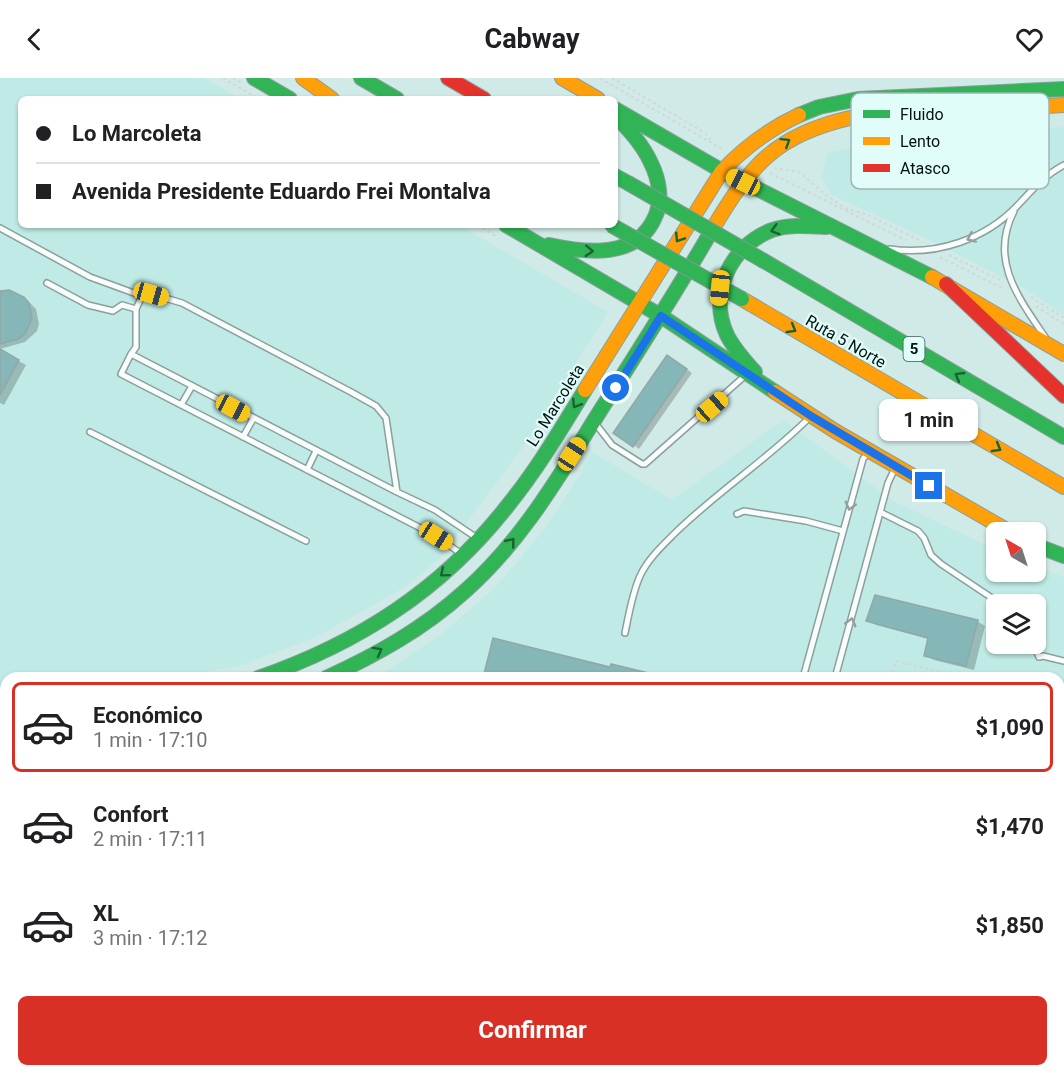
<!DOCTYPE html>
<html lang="es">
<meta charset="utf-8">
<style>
body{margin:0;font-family:Roboto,sans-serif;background:#f2f2f2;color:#202124;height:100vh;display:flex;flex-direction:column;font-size:22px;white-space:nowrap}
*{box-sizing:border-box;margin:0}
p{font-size:20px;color:#757577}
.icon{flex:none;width:33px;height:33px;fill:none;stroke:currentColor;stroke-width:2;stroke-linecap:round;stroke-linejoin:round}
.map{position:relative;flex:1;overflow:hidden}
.panel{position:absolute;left:0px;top:594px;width:1065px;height:405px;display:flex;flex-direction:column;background:#fff;border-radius:18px 18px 0 0;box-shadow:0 2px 4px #0004}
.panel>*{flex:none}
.top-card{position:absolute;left:18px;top:18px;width:600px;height:132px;border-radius:9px;box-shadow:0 2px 4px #0004;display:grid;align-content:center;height:132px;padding:0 18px;background:#fff}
.needle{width:39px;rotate:321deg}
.controls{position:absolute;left:986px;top:444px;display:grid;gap:12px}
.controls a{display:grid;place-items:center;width:60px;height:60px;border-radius:9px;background:#fff;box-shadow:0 2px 4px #0004;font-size:30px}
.end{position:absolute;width:27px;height:27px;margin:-14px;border:8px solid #1a73e8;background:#fff;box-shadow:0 0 0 3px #fff}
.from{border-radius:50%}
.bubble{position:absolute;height:42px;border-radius:9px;background:#fff;box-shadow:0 2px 4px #0004;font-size:20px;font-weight:700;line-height:42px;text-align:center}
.car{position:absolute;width:18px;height:36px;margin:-18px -9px;border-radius:8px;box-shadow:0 0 4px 2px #0007;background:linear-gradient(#f5c518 24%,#345 0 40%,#f5c518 0 76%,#345 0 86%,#f5c518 0)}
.top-card b{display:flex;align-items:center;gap:21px;height:57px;font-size:22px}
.top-card b+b{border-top:2px solid #e0e0e0}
.top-card i{width:15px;height:15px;background:#202124}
ul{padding:10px 0 0;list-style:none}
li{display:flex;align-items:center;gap:18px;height:90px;margin:0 12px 9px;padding:0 6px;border:3px solid transparent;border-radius:9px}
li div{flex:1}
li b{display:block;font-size:22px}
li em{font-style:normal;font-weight:700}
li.on{border-color:#d93025}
li>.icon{width:54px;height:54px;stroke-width:1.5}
.action{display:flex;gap:12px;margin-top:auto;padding:12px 18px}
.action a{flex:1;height:69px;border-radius:9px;background:#d93025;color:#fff;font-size:24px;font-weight:700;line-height:69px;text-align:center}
header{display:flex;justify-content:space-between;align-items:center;height:78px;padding:0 18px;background:#fff;font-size:27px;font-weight:700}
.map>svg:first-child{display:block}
.built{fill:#bfeae5;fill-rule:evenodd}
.shadow{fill:#0003}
.building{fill:#85b6b8;stroke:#93a7a7;stroke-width:1.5}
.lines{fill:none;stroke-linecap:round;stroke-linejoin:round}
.lane-casing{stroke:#8b9f9d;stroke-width:8}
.fast-casing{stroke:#8b9f9d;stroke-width:16}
.slow-casing{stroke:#8b9f9d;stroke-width:16}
.jam-casing{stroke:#8b9f9d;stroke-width:16}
.path{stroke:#d1d8d8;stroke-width:2;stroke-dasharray:3 3;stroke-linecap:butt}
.lane{stroke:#f8fcfb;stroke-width:5}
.fast{stroke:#30b455;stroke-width:14}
.slow{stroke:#ff9f0a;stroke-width:14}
.jam{stroke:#e5322d;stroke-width:14}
.fast-bridge-casing{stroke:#7f9a94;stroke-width:16;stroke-linecap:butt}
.fast-bridge{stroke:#30b455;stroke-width:14}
.oneway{stroke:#196232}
.oneway2{stroke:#969e9d}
.route{stroke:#1a73e8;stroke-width:8}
.labels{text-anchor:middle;stroke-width:4.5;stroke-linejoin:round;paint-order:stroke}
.shield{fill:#e1fdfa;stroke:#455856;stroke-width:1.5}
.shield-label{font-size:15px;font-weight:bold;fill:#021110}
.street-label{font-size:16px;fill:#021110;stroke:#e1fdfa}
.key{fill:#e1fdfa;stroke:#9eb6b4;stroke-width:1.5}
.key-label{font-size:16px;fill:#021110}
</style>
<header><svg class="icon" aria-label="back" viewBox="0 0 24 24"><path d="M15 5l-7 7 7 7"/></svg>Cabway<svg class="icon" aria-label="heart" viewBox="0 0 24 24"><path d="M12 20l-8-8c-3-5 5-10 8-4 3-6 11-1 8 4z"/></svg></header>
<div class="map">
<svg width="1064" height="999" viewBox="0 0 1064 999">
<rect width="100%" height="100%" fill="#d0eae7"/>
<path class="built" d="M0,0H204L241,21H21V147H459L608,234L521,372L439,481L405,509L314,560L236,589L159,600H6V626L0,627Z
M1064,49V237L1027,212L934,164L832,117L821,99L828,75L864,68Z
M783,342L895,424L996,472V494H1035V489L1064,499V999H0V717L6,718V993H1059V600H376L443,555L489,515L509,494L546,449L578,400L592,374L672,422ZM996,526H1035V566H996Z"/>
<path class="shadow" d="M0,216L25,220L36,231L39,246L37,253L25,264L0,271Z
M0,273L26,287L4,327L0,325Z
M674,282L692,295L639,371L634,367Z
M868,542L977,543L985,548L974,592L934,582L926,577L929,561L876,547Z
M896,597L908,600H895Z
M1059,819L1064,821V999H1030L1007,993H1059Z
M49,993H548L547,999H57Z
M640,993H685L684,999H638Z
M717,993H811L834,999H715Z"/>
<path class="building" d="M9,212L24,219L29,225L32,241L25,256L18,261L0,266V213Z
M0,271L19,282L0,317Z
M667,277L687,291L633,369L613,355Z
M875,517L978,542L966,588L924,578L928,560L866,543Z
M493,560L610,589L611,586L653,596L652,600H483Z"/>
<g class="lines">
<g class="lane-casing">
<path id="lane" d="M1014,133C989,182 1018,219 1045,259
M0,150L90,199L142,218
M890,171C937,178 986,161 1018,127C1033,111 1045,97 1064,87
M47,205L88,227L113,233L122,227L136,231
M131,276L136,269V231L142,218L151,216L182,225L351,314L376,328L386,340L397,414L435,432L477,460
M181,327L192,308
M595,345L612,367L642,386H645L747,296
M90,354L306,463
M243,359L253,341
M307,392L316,373
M397,414L131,276L121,296L436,458L463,477
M880,434L918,453L924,460L931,477L941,486L1001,526
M737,436L744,433L806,443L843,453
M625,555C629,536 632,516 640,498C648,481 662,468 675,455C717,414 768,381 810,339
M1034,566L1039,579L1043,578L1064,583
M803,600L863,381L868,375
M835,600L888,405L896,388
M0,699L6,698
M1059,748L1064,750
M1059,804L1064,805
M928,993L951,999
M16,999L17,993
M574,999L576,993
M699,999L701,993"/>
</g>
<g class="fast-casing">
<path id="fast" d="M254,0L290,21
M361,0L397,21
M615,31L722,93L932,199
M799,37L819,29L858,21L1064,11
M615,98L628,105
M506,147L661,238L775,314
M549,167C587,175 637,181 655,139C663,122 659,101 651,85C643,67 629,52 615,37
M764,183L1064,359
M755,294C745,283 734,271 727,257C708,216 730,168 772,152C789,146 809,148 827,149
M1035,467L1064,478
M258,600C359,565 443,511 509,426C538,390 561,351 585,312
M326,600C376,577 423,551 464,514C519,466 557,402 595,341C635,278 675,216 712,152
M0,645L6,644
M0,669L6,668"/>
</g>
<g class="slow-casing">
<path id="slow" d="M303,0L332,21
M562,0L598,21
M712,152C750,88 775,57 850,40L1064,27
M932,199L1064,276
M742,221L1064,409
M585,312L722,93C745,69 769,51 799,37
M775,314L835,353L1010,454"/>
</g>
<g class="jam-casing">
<path id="jam" d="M448,0L484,21
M946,206L1064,318"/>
</g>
<path class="path" d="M223,0L259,21
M233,0L241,5
M600,0L722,71
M612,0L705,55L712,64
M774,90L799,94L825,116L845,130L868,137L919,162
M770,95L905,162
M477,147L496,158
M949,177L1000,202
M940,179L1004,211
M1031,219L1064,240
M1036,228L1064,246
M891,600L896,583L964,600
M0,686L6,685
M1059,729L1064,730"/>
<use href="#lane" class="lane"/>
<use href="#fast" class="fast"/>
<use href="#slow" class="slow"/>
<use href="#jam" class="jam"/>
<g class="fast-bridge-casing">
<path id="fast-bridge" d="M628,105L764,183
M611,147L742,221"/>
</g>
<use href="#fast-bridge" class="fast-bridge"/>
</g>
<defs><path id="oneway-chevron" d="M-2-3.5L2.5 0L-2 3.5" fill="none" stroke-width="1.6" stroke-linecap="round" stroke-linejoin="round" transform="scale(1.5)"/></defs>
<g class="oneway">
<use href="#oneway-chevron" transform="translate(786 64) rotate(-32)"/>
<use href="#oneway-chevron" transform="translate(775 152) rotate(164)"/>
<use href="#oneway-chevron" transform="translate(679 160) rotate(123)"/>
<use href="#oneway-chevron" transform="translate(589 173) rotate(3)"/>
<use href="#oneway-chevron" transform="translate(792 251) rotate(30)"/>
<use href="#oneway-chevron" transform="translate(959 298) rotate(-150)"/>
<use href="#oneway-chevron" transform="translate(576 326) rotate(122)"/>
<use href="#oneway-chevron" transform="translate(997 370) rotate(30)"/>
<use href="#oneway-chevron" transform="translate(511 464) rotate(-51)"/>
<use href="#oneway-chevron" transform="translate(444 495) rotate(140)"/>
<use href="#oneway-chevron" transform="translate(378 573) rotate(-29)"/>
</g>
<g class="oneway2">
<use href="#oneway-chevron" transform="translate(971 160) rotate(156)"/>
<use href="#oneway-chevron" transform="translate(850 428) rotate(105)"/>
<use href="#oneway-chevron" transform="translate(851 544) rotate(-75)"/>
</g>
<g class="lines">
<path class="route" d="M616,310L661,238L811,338L929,408"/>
</g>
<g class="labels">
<rect class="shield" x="903.5" y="259" width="21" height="24" rx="4.5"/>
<g class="shield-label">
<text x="914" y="276">5</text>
</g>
<g class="street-label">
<text transform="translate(846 263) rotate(30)" y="6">Ruta 5 Norte</text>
<text transform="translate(555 327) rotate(-58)" y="6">Lo Marcoleta</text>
</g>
</g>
<rect x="851" y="15" width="198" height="96" rx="9" class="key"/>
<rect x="863" y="32" width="27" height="8" fill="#30b455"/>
<rect x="863" y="59" width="27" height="8" fill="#ff9f0a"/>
<rect x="863" y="86" width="27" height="8" fill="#e5322d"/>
<g class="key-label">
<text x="900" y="42">Fluido</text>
<text x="900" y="69">Lento</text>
<text x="900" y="96">Atasco</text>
</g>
</svg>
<div class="controls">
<a><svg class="needle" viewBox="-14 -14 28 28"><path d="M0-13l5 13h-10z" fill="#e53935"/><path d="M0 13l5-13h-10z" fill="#757577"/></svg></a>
<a><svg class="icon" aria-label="layers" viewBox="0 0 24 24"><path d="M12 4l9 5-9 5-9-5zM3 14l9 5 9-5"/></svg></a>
</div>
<i class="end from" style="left:616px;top:310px"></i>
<i class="end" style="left:929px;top:408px"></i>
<div class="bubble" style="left:879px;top:321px;width:99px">1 min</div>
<i class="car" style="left:743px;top:104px;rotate:296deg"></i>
<i class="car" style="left:720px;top:210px;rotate:186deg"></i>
<i class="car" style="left:151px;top:216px;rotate:106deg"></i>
<i class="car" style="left:712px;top:329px;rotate:49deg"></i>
<i class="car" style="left:233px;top:330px;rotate:118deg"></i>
<i class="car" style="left:572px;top:376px;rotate:33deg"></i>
<i class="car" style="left:436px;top:458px;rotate:122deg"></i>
<div class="top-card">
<b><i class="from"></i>Lo Marcoleta</b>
<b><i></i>Avenida Presidente Eduardo Frei Montalva</b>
</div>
<section class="panel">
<ul>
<li class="on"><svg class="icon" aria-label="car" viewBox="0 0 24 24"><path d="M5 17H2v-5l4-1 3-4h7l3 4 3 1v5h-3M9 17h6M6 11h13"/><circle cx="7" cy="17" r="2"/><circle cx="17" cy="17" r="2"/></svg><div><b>Económico</b><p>1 min · 17:10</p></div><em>$1,090</em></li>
<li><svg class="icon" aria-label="car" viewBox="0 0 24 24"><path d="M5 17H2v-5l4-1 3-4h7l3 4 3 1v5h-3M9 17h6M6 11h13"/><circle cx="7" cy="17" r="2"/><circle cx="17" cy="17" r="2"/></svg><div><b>Confort</b><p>2 min · 17:11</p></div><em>$1,470</em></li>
<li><svg class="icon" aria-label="car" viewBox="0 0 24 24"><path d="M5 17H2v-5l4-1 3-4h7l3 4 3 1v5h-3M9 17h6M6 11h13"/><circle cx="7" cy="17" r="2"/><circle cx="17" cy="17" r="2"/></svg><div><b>XL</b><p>3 min · 17:12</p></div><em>$1,850</em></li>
</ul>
<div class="action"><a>Confirmar</a></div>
</section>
</div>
